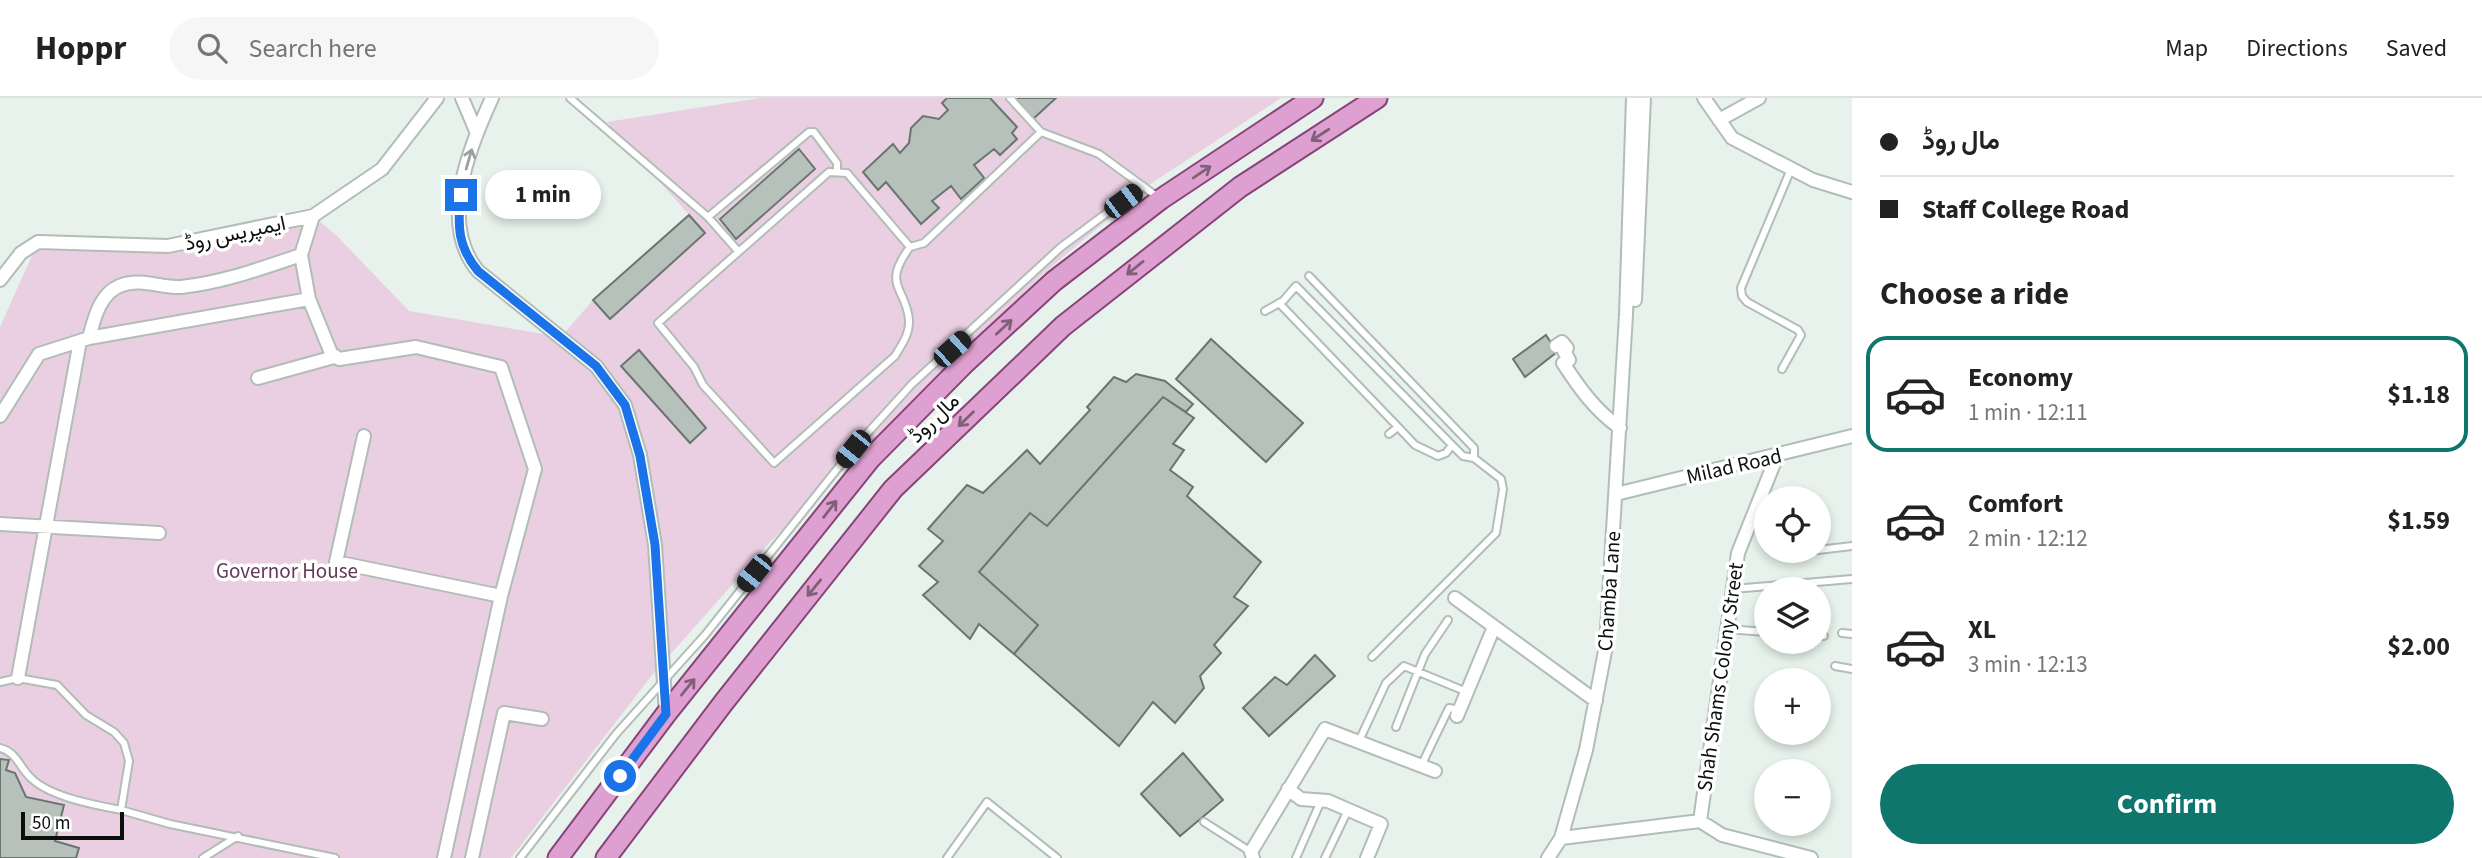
<!DOCTYPE html>
<meta charset="utf-8">
<style>
body{margin:0;font-family:"Source Sans 3",Vazirmatn,sans-serif;background:#f6f6f6;color:#222;height:100vh;display:flex;flex-direction:column;font-size:26px;white-space:nowrap}
*{box-sizing:border-box;margin:0}
p{font-size:23px;color:#767676}
.icon{flex:none;width:38px;height:38px;fill:none;stroke:currentColor;stroke-width:2;stroke-linecap:round;stroke-linejoin:round}
.map{position:relative;flex:1;overflow:hidden}
.details{display:flex;flex-direction:column;background:#fff;width:630px}
.details>*{flex:none}
.guide{display:grid;align-content:center;height:154px;padding:0 28px;background:#fff}
.controls{position:absolute;left:1754px;top:388px;display:grid;gap:14px}
.controls a{display:grid;place-items:center;width:77px;height:77px;border-radius:50%;background:#fff;box-shadow:0 4px 10px #0003;font-size:35px}
.scale{position:absolute;left:21px;bottom:18px;width:103px;box-sizing:border-box;padding-left:7px;border:4px solid #0c100d;border-top:0;font-size:19px;line-height:24px;white-space:nowrap;color:#0c100d;-webkit-text-stroke:5px #fff;paint-order:stroke}
.end{position:absolute;width:32px;height:32px;margin:-16px;border:9px solid #1a73e8;background:#fff;box-shadow:0 0 0 4px #fff}
.from{border-radius:50%}
.bubble{position:absolute;height:49px;border-radius:24px;background:#fff;box-shadow:0 4px 10px #0003;font-size:23px;font-weight:700;line-height:49px;text-align:center}
.car{position:absolute;width:21px;height:42px;margin:-21px -10px;border-radius:9px;box-shadow:0 0 5px 2px #0007;background:linear-gradient(#222 24%,#8ab4d8 0 40%,#222 0 76%,#8ab4d8 0 86%,#222 0)}
.guide b{display:flex;align-items:center;gap:24px;height:66px;font-size:26px}
.guide b+b{border-top:2px solid #e0e0e0}
.guide i{width:18px;height:18px;background:#222}
ul{padding:0;list-style:none}
li{display:flex;align-items:center;gap:21px;height:116px;margin:0 14px 10px;padding:0 14px;border:4px solid transparent;border-radius:21px}
li div{flex:1}
li b{display:block;font-size:26px}
li em{font-style:normal;font-weight:700}
li.selected{border-color:#0f766e}
li>.icon{width:63px;height:63px;stroke-width:1.5}
h2{padding:0 28px;font-size:32px;line-height:84px}
.cta{display:flex;gap:14px;margin-top:auto;padding:14px 28px}
.cta a{flex:1;height:80px;border-radius:42px;background:#0f766e;color:#fff;font-size:28px;font-weight:700;line-height:80px;text-align:center}
header{display:flex;align-items:center;gap:42px;box-sizing:border-box;height:98px;padding:0 35px;background:#fff;border-bottom:2px solid #e0e0e0}
header strong{font-size:33px}
nav{display:flex;gap:38px;margin-inline-start:auto;font-size:24px}
.search{width:490px;height:63px;background:#f6f6f6;display:flex;align-items:center;gap:18px;box-sizing:border-box;padding:0 24px;border-radius:38px;color:#767676;font-size:26px}
main{display:flex;flex:1;min-height:0}
.map>svg:first-child{display:block}
.green{fill:#eacfe2}
.building{fill:#b5c1ba;stroke:#6a756f;stroke-width:2}
.lines{fill:none;stroke-linecap:round;stroke-linejoin:round}
.service-casing{stroke:#b1bdb6;stroke-width:10}
.minor-casing{stroke:#b1bdb6;stroke-width:16}
.primary-casing{stroke:#864478;stroke-width:23}
.service{stroke:#fff;stroke-width:6}
.minor{stroke:#fff;stroke-width:12}
.primary{stroke:#dea0d0;stroke-width:19}
.oneway{stroke:#805f78}
.oneway2{stroke:#9e9f9e}
.route{stroke:#1a73e8;stroke-width:9}
.labels{text-anchor:middle;stroke-width:7;stroke-linejoin:round;paint-order:stroke}
.street-label{font-size:21px;fill:#0c100d;stroke:#fff}
.park-label{font-size:21px;fill:#623958;stroke:#fff}
</style>
<header>
<strong>Hoppr</strong>
<div class="search"><svg class="icon" aria-label="search" viewBox="0 0 24 24"><circle cx="10" cy="10" r="6"/><path d="M15 15l6 6"/></svg>Search here</div>
<nav><a>Map</a><a>Directions</a><a>Saved</a></nav>
</header>
<main>
<div class="map">
<svg width="1852" height="760" viewBox="0 0 1852 760">
<rect width="100%" height="100%" fill="#e6f2eb"/>
<path class="green" d="M760,0H1281L1149,87L1044,175L771,443L652,577L511,760H0V229L38,144L168,148L313,118L337,138L409,213L561,239L593,202L689,117L607,24Z"/>
<path class="building" d="M947,0H990L1017,29L1012,35L1017,41L1000,57L994,51L974,67L984,80L961,101L951,88L932,103L939,110L921,126L886,84L878,92L863,74L893,46L900,55L909,45L911,30L923,18L939,21L948,12L942,5Z
M1015,0H1056L1033,21Z
M799,51L815,71L736,141L720,121Z
M689,117L705,135L610,221L593,202Z
M1546,237L1557,254L1525,279L1513,261Z
M1211,241L1303,325L1266,364L1176,281Z
M639,252L706,330L690,345L621,268Z
M1136,276L1165,283L1193,306L1186,314L1163,299L1047,428L1030,415L979,474L1038,527L1014,556L979,526L970,541L923,497L938,484L919,468L943,443L928,431L967,387L983,395L1027,352L1040,366L1090,312L1087,309L1114,279L1126,284Z
M1163,299L1194,320L1173,346L1184,352L1170,372L1193,389L1187,398L1261,464L1234,499L1248,508L1214,547L1221,555L1200,578L1204,590L1175,625L1153,604L1119,648L1014,556L1038,527L979,474L1030,415L1047,428Z
M1315,557L1335,578L1269,638L1243,610L1275,579L1287,587Z
M1183,655L1223,702L1180,738L1141,696Z
M0,661L9,662L6,672L15,675L26,699L64,707L55,743L79,750L76,760H0Z"/>
<g class="lines">
<g class="service-casing">
<path id="service" d="M570,0L708,119L738,153
M1010,0L1041,34
M708,119L809,34H814L837,65V72
M910,149L847,75L829,74L658,225L694,269L703,287L774,365L895,258C902,246 910,236 909,222C906,189 881,188 910,149L924,145L1041,34L1099,56L1159,100
M1309,178L1474,350V360
M1279,205L1398,329
M1265,213L1283,203L1296,188L1452,347L1446,355L1438,358L1415,347L1398,329L1389,336
M1782,271L1801,237L1798,232L1747,204L1742,198L1741,190L1791,71
M1818,452L1852,448
M1788,456L1809,453
M1733,491L1852,481
M1727,531L1766,534
M1842,535L1852,536
M1818,538H1824
M1372,559L1496,435L1503,391L1501,381L1474,360L1463,358L1452,347
M1835,568L1852,571
M0,584L18,580L57,587L86,617L114,634L124,645L129,663L121,712L170,726L335,760
M1396,629L1425,556L1448,522
M1359,643L1386,585L1404,568L1467,594
M0,650C17,654 19,669 31,680C50,699 95,707 121,712
M1421,668L1449,610L1460,612
M1204,724L1251,754
M203,760L238,738
M520,760L616,636L705,537L853,351L912,286L1061,149L1143,88
M947,760L987,704L1057,760
M1296,760L1321,703
M1325,760L1348,712"/>
</g>
<g class="minor-casing">
<path id="minor" d="M462,0L476,33
M492,0C469,50 438,125 478,173L596,268L625,307L640,357L655,447L666,616
M1704,0L1732,40L1813,82L1852,94
M1719,22L1759,0
M0,182L21,155L38,144L168,148L313,118L382,71L437,0
M309,201L331,255L339,261L416,249L501,269L535,371L501,498L444,760
M1635,202L1644,0
M89,240C94,221 100,194 122,187C141,180 162,190 181,189C222,185 262,170 301,157
M1556,248L1562,244L1567,250L1564,253L1569,262L1563,265C1580,291 1595,312 1620,330
M258,280L334,259
M0,318L39,256L89,240L309,201L301,157L313,118
M364,338L336,464L501,498
M1616,396L1852,338
M0,426L159,435
M1455,500L1596,603
M18,580L80,243
M1457,618L1494,529
M1288,691L1301,701L1328,703L1381,726L1367,760
M1700,723L1722,737L1811,760
M1561,740L1700,723L1738,455L1777,358
M472,760L504,615L542,621
M1253,760L1251,754L1325,631L1435,673
M1548,760L1561,740L1586,652L1606,548L1626,217L1633,0"/>
</g>
<g class="primary-casing">
<path id="primary" d="M558,760L666,616L870,361L965,265L1054,183L1161,101L1313,0
M606,760L724,604L893,391L1063,228L1240,89L1377,0"/>
</g>
<use href="#service" class="service"/>
<use href="#minor" class="minor"/>
<use href="#primary" class="primary"/>
</g>
<defs><path id="oneway-shaft" d="M-6 0H5M1.5-3L5.5 0L1.5 3" fill="none" stroke-width="1.6" stroke-linecap="round" stroke-linejoin="round" transform="scale(1.75)"/></defs>
<g class="oneway">
<use href="#oneway-shaft" transform="translate(1320 37) rotate(147)"/>
<use href="#oneway-shaft" transform="translate(1202 74) rotate(-34)"/>
<use href="#oneway-shaft" transform="translate(1135 170) rotate(141)"/>
<use href="#oneway-shaft" transform="translate(1004 229) rotate(-43)"/>
<use href="#oneway-shaft" transform="translate(966 321) rotate(136)"/>
<use href="#oneway-shaft" transform="translate(830 411) rotate(-52)"/>
<use href="#oneway-shaft" transform="translate(814 490) rotate(129)"/>
<use href="#oneway-shaft" transform="translate(688 589) rotate(-51)"/>
</g>
<use class="oneway2" href="#oneway-shaft" transform="translate(469 61) rotate(-74)"/>
<g class="lines">
<path class="route" d="M461,97C457,128 458,149 478,173L596,268L625,307L640,358L655,447L666,616L620,678"/>
</g>
<g class="labels">
<g class="street-label">
<text transform="translate(235 135) rotate(-12)" y="7">ایمپریس روڈ</text>
<text transform="translate(934 320) rotate(-44)" y="7">مال روڈ</text>
<text transform="translate(1734 368) rotate(-13)" y="7">Milad Road</text>
<text transform="translate(1609 493) rotate(-86)" y="7">Chamba Lane</text>
<text transform="translate(1720 579) rotate(-82)" y="7">Shah Shams Colony Street</text>
</g>
<g class="park-label">
<text x="287" y="480">Governor House</text>
</g>
</g>
</svg>
<div class="controls">
<a><svg class="icon" aria-label="locate" viewBox="0 0 24 24"><circle cx="12" cy="12" r="6"/><path d="M12 2v4M12 18v4M2 12h4M18 12h4"/></svg></a>
<a><svg class="icon" aria-label="layers" viewBox="0 0 24 24"><path d="M12 4l9 5-9 5-9-5zM3 14l9 5 9-5"/></svg></a>
<a>+</a>
<a>−</a>
</div>
<div class="scale">50 m</div>
<i class="end from" style="left:620px;top:678px"></i>
<i class="end" style="left:461px;top:97px"></i>
<div class="bubble" style="left:485px;top:72px;width:116px">1 min</div>
<i class="car" style="left:1123px;top:103px;rotate:53deg"></i>
<i class="car" style="left:952px;top:251px;rotate:48deg"></i>
<i class="car" style="left:853px;top:351px;rotate:219deg"></i>
<i class="car" style="left:754px;top:475px;rotate:219deg"></i>
</div>
<section class="details">
<div class="guide">
<b><i class="from"></i>مال روڈ</b>
<b><i></i>Staff College Road</b>
</div>
<h2>Choose a ride</h2>
<ul>
<li class="selected"><svg class="icon" aria-label="car" viewBox="0 0 24 24"><path d="M5 17H2v-5l4-1 3-4h7l3 4 3 1v5h-3M9 17h6M6 11h13"/><circle cx="7" cy="17" r="2"/><circle cx="17" cy="17" r="2"/></svg><div><b>Economy</b><p>1 min · 12:11</p></div><em>$1.18</em></li>
<li><svg class="icon" aria-label="car" viewBox="0 0 24 24"><path d="M5 17H2v-5l4-1 3-4h7l3 4 3 1v5h-3M9 17h6M6 11h13"/><circle cx="7" cy="17" r="2"/><circle cx="17" cy="17" r="2"/></svg><div><b>Comfort</b><p>2 min · 12:12</p></div><em>$1.59</em></li>
<li><svg class="icon" aria-label="car" viewBox="0 0 24 24"><path d="M5 17H2v-5l4-1 3-4h7l3 4 3 1v5h-3M9 17h6M6 11h13"/><circle cx="7" cy="17" r="2"/><circle cx="17" cy="17" r="2"/></svg><div><b>XL</b><p>3 min · 12:13</p></div><em>$2.00</em></li>
</ul>
<div class="cta"><a>Confirm</a></div>
</section>
</main>
